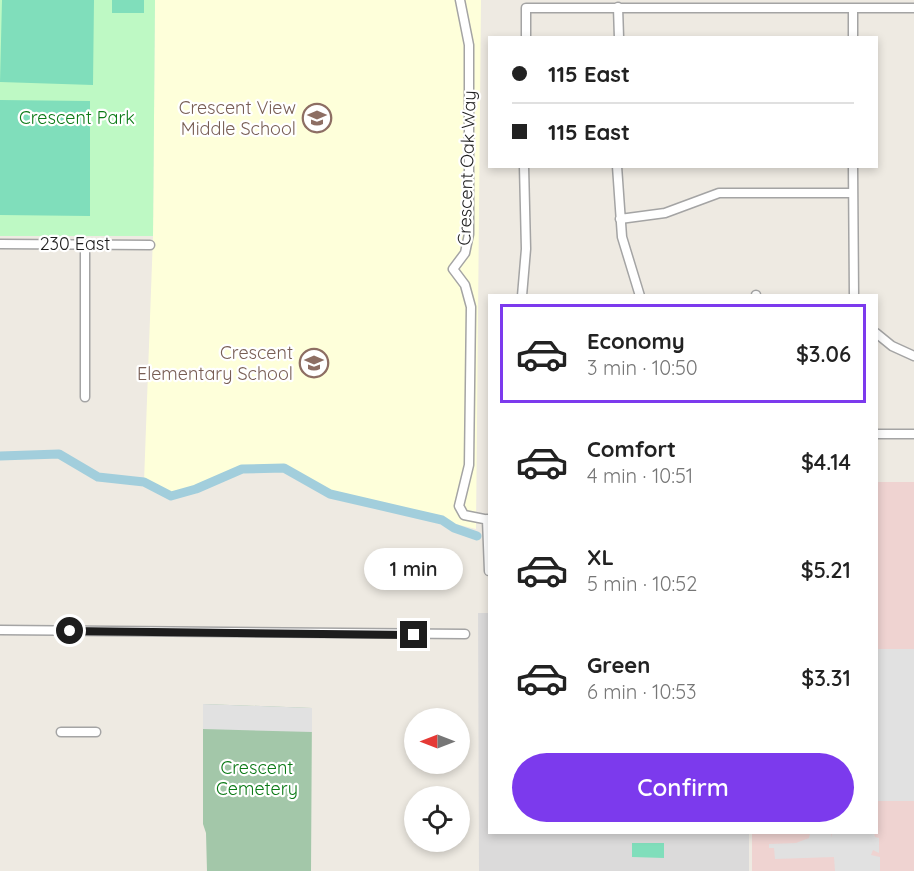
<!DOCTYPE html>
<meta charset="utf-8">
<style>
body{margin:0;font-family:Quicksand,sans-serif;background:#f6f6f6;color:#222;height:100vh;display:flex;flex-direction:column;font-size:22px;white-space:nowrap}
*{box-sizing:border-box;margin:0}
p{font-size:20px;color:#767676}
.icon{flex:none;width:33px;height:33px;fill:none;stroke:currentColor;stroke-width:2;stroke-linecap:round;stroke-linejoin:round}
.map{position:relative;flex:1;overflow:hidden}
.panel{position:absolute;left:488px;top:294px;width:390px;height:540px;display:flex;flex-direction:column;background:#fff;border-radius:0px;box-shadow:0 3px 9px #0003}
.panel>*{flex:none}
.banner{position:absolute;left:488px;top:36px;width:390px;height:132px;border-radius:0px;box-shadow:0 3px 9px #0003;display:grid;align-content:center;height:132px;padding:0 24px;background:#fff}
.needle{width:39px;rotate:270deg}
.buttons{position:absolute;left:404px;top:708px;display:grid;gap:12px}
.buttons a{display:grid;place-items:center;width:66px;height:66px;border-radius:50%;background:#fff;box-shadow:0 3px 9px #0003;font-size:30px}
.end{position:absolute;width:27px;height:27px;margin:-14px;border:8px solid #1d1d1d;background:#fff;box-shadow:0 0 0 3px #fff}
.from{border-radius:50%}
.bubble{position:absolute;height:42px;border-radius:21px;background:#fff;box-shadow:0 3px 9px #0003;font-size:20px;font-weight:600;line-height:42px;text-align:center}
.banner b{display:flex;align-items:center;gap:21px;height:57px;font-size:22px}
.banner b+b{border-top:2px solid #e0e0e0}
.banner i{width:15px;height:15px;background:#222}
ul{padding:10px 0 0;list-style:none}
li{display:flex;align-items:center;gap:18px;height:99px;margin:0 12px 9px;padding:0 12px;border:3px solid transparent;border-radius:0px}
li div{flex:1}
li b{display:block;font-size:22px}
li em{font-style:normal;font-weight:600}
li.current{border-color:#7c3aed}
li>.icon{width:54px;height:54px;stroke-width:1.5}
.primary-button{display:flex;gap:12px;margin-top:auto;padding:12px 24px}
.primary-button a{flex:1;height:69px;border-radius:36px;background:#7c3aed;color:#fff;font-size:24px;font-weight:600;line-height:69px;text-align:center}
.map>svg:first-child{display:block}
.residential{fill:#dbdada}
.commercial{fill:#efd3d1}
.education{fill:#feffda}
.cemetery{fill:#a3c7a9}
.park{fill:#bef9c4}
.pitch{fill:#80debb}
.parking{fill:#e1e1e1}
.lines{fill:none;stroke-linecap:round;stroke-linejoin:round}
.canal{stroke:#a2cedc;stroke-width:9}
.minor-casing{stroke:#a4a4a4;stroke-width:11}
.minor{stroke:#fff;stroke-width:8}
.route{stroke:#1d1d1d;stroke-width:8}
.labels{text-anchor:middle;stroke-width:4.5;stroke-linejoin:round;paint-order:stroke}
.education-label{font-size:18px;fill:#785e54;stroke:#fff;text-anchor:end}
.park-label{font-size:18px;fill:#0b7a16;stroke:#fff}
.street-label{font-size:18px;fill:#1d1d1d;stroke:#fff}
</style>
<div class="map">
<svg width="914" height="871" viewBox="0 0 914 871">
<rect width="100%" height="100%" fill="#eeeae2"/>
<path class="residential" d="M478,613H489V832L749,833V871H479Z"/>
<path class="commercial" d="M876,482H914V871H752V833L876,832Z"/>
<path class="education" d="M155,0H481L476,529L330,494L284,468L242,469L196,489L171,496L144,482L153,236Z"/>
<path class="cemetery" d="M203,704L312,708L311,871H207L206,833L203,824Z"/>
<path class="park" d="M0,0H155L153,236H0Z"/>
<path class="pitch" d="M2,0H94L93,85L0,82Z
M112,0H144V13H112Z
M0,100L90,101V216L0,215Z
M632,843H664V858L632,857Z"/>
<path class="parking" d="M876,649H914V801H876Z
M203,704L312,708V732L203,729Z
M810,833H831V838L832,833H874L875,837L879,838V853L873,850L871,855L880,857V871H835L834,857L775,859L774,848H769V844L796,843L809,838Z"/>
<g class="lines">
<path class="canal" d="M0,456L59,454L98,477L144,482L171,496L196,489L242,469L284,468L330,494L442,520L454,528L477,536"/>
<g class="minor-casing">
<path id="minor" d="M460,0L469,45V234L465,253L453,269L465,285L471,307L469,465L459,506L464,515L489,520
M618,7L619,38
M526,38V8H914
M853,38V8
M617,166L622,237L640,296
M853,166L854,296
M620,219L665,213L719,193H853
M0,244L150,245
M756,295V296
M522,296L526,249L524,166
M876,333L892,346L914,356
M85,397V244
M876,434H914
M487,519L489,571
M0,630L465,634
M61,732H96"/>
</g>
<use href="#minor" class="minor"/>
</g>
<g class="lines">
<path class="route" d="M70,631L414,635"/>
</g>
<defs>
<g id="school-ring" transform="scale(1.5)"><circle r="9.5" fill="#fff" stroke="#8d6e63" stroke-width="1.5"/><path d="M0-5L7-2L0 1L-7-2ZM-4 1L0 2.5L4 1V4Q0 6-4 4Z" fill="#8d6e63"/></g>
</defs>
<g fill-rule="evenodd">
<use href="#school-ring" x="317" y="118"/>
<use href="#school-ring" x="314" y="363"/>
</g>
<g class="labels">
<g class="education-label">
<text x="296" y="114">Crescent View<tspan x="296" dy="21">Middle School</tspan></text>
<text x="293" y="359">Crescent<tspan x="293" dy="21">Elementary School</tspan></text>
</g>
<g class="park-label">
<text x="77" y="124">Crescent Park</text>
<text x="257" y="774">Crescent<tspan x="257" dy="21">Cemetery</tspan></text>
</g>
<g class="street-label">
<text transform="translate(467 168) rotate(-88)" y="6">Crescent Oak Way</text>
<text x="75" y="250">230 East</text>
</g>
</g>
</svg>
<div class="buttons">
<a><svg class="needle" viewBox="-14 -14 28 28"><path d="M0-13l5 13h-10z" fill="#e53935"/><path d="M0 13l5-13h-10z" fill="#767676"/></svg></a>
<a><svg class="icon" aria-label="locate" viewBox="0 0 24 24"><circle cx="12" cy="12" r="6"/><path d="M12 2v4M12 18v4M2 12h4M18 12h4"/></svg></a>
</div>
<i class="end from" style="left:70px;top:631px"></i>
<i class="end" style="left:414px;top:635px"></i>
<div class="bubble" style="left:364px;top:548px;width:99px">1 min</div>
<div class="banner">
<b><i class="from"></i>115 East</b>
<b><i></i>115 East</b>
</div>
<section class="panel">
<ul>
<li class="current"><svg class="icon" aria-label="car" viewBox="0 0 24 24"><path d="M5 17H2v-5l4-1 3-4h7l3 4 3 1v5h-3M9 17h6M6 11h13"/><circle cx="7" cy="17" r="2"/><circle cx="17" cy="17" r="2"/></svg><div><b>Economy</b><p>3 min · 10:50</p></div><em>$3.06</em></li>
<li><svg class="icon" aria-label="car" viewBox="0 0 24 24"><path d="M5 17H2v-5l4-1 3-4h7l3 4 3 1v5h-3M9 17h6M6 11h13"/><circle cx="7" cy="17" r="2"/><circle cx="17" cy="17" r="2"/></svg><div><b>Comfort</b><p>4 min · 10:51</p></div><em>$4.14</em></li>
<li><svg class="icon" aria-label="car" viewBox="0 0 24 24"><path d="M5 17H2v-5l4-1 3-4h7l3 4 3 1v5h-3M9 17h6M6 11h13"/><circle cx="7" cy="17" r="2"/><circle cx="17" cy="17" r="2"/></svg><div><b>XL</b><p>5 min · 10:52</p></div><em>$5.21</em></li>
<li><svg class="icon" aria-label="car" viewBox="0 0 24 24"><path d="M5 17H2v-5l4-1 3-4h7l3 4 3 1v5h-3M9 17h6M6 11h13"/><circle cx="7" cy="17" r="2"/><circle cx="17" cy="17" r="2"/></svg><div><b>Green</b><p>6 min · 10:53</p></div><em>$3.31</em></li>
</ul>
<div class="primary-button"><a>Confirm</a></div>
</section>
</div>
